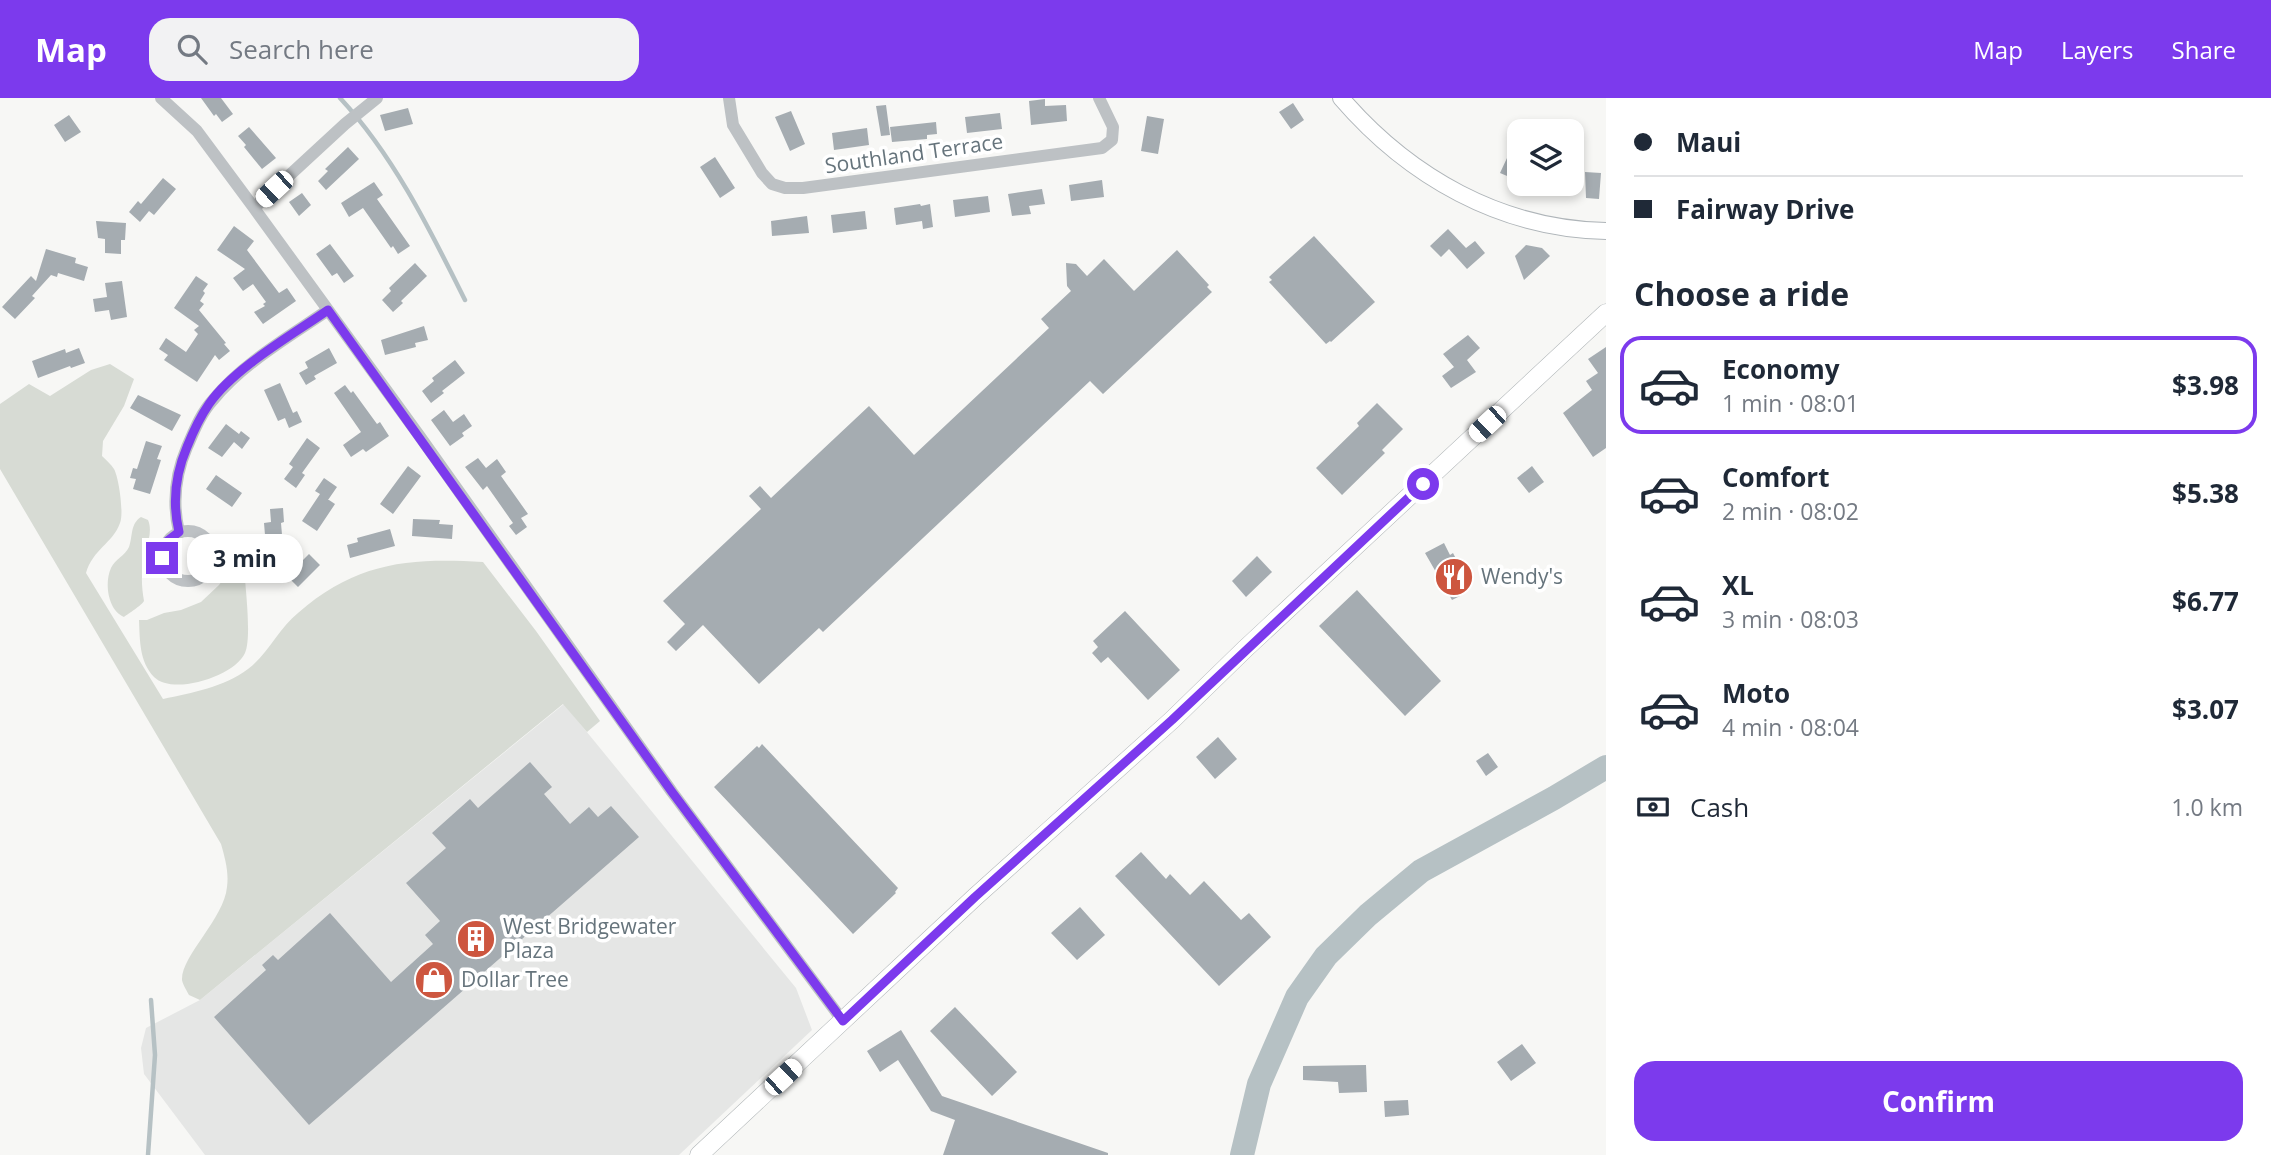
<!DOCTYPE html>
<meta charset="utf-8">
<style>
body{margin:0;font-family:"Open Sans",sans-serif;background:#f2f2f3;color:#1f2937;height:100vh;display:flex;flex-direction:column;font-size:26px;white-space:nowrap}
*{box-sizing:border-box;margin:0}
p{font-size:23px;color:#747a83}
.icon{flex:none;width:38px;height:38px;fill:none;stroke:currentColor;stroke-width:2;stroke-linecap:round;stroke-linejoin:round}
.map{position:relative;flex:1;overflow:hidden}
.drawer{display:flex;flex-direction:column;background:#fff;width:665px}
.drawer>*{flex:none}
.banner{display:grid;align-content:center;height:154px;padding:0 28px;background:#fff}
.tools{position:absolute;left:1507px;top:21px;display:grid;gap:14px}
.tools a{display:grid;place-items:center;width:77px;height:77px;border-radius:14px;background:#fff;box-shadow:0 4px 10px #0003;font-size:35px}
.end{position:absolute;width:32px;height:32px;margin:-16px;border:9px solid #7c3aed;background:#fff;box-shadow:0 0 0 4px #fff}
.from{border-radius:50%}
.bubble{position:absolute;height:49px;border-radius:21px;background:#fff;box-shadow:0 4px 10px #0003;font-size:23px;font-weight:700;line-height:49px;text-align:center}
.car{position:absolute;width:21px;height:42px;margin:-21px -10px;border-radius:9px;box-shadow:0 0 5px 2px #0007;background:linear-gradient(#fff 24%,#345 0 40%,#fff 0 76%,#345 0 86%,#fff 0)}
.banner b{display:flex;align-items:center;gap:24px;height:66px;font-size:26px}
.banner b+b{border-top:2px solid #e0e1e3}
.banner i{width:18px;height:18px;background:#1f2937}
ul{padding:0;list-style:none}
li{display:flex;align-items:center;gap:21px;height:98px;margin:0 14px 10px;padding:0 14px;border:4px solid transparent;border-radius:21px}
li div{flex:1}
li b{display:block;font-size:26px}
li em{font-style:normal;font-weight:700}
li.selected{border-color:#7c3aed}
li>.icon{width:63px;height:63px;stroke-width:1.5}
h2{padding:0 28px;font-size:32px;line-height:84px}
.pay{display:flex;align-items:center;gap:18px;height:77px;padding:0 28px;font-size:26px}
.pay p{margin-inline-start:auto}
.cta{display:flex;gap:14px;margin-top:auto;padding:14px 28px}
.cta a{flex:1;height:80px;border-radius:21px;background:#7c3aed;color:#fff;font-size:28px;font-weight:700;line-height:80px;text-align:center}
header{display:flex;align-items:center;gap:42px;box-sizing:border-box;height:98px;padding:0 35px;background:#7c3aed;color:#fff}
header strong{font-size:33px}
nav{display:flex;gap:38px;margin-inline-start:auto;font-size:24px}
.search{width:490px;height:63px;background:#f2f2f3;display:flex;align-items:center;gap:18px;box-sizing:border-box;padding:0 24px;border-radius:21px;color:#747a83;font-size:26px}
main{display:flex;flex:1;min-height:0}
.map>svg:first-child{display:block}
.built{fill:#e5e6e5}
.green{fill:#d7dbd4}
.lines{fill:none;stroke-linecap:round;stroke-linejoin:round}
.stream{stroke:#b6c1c4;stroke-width:4.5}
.river{stroke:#b6c1c4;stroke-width:24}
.building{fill:#a5acb1}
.secondary-casing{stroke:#afb5b9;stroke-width:18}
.primary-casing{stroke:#b1b6b8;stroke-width:19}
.minor{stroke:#bdc1c4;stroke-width:12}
.secondary{stroke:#fff;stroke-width:16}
.primary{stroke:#fff;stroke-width:18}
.route{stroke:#7c3aed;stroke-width:9}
.labels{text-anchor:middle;stroke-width:7;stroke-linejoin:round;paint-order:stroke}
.street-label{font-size:21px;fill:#66747c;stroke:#fff}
.poi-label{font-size:21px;fill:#66747c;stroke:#fff;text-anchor:start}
</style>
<header>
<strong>Map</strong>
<div class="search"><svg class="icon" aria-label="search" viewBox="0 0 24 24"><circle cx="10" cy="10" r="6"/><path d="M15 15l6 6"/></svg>Search here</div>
<nav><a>Map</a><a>Layers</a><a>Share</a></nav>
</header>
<main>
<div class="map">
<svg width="1606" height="1057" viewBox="0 0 1606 1057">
<rect width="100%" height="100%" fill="#f7f7f5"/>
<path class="built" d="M564,606L796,890L812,932L679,1057H205L144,976L141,950L146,930L200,902Z"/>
<path class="green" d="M110,266L134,281L124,308L103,343L102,358C106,362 111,366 114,371C119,380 124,416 120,425C113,445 93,451 86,475L163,601C192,595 224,589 248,571C268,556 279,530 298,515C357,464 408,460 483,464L536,533L600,623L587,634L563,606L200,902L189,897C187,893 183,887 182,882C181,858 224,821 227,789C229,774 225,760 221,746L0,371V306L29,286L50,298L91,272Z
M141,419L148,422C154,435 144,454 143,468C141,480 142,491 144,503C142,507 128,516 124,519C108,513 104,485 111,470C115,461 125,458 129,449C133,438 130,426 141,419Z
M239,464L244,468C245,487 252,539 245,555C235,578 173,598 154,579C139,563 140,542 139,522H147L164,515L181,512L201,504L219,487L234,467Z"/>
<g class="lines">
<path class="stream" d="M340,0C394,58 430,132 465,202
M148,1057L155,957L151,902"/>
<path class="river" d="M1242,1057L1259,986L1297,899L1326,858L1368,817L1421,773L1554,700L1606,669"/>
</g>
<path class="building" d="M201,0H221L233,16L222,24L216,16L214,18Z
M1045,1V8L1066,7L1067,23L1031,27L1029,3Z
M1293,5L1304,22L1291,31L1279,14Z
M886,7L890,37L881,38L876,8Z
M408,10L413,26L385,33L380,17Z
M791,13L805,46L790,53L775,19Z
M1000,15L1002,31L967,35L965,19Z
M69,17L81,34L65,44L54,27Z
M1147,18L1164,21L1158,56L1141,53Z
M936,24L937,36L927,37V41L892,44L890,29Z
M249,29L276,60L262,71L244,49L246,47L238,38Z
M867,30L869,47L834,52L832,35Z
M348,49L359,61L326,92L318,83L328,73L325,71Z
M715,59L735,90L720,100L700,69Z
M1507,60L1519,66V83L1500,75Z
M1585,74L1601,75L1599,101L1586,100Z
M163,80L176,91L154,117L149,113L140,124L129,114L138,103L141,106Z
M1102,82L1104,99L1071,103L1069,87Z
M374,84L383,97L377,101L410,148L398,156L393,148L391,150L363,110L349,119L341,105Z
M1042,91L1045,106L1029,108L1031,116L1012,118L1008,96Z
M302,95L311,107L299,118L289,104Z
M988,98L990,114L955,119L953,102Z
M920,106L921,108L930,106L933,129L923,131L922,123L896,127L894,110Z
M865,113L867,131L833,135L831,117Z
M807,118L809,135L772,138L771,123Z
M96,123L126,125L125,142H121V156L105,155V141L98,140Z
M234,128L254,143L247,152L279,195L287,190L296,203L263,226L254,214L265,208L263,206L266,204L253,186L243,193L233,180L245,171L217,152Z
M1448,131L1466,150L1475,143L1485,155L1467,171L1449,151L1441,159L1430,148Z
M1314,138L1375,204L1331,244L1330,243L1326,246L1269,184L1272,182L1269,179Z
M330,146L354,178L344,185L337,175L332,178L316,156Z
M1526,147L1542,150L1550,158L1524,182L1515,158Z
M46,151L76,160L75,165L88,169L84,183L58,175L57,179L51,177L32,198L35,200L15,221L2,209L31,178L36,183Z
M1177,152L1209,187L1207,189L1212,194L1103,296L1090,283L823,534L819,530L759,586L703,527L676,553L667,544L685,526L663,503L761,411L749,398L760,388L771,400L869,308L914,357L1049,230L1041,221L1071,193L1067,188L1066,165L1076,166L1087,178L1104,161L1134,193Z
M415,165L427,178L401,203L403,205L393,214L382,202L391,193L389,190Z
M196,178L208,186L203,193L205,195L200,203L204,206L199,212L226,245L224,246L230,253L219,262L215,257L197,284L164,262L168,257L159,251L166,240L186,254L198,236L194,232L199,228L174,210Z
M122,183L127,219L111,222L109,212L95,214L93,201L107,199L105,185Z
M424,228L428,242L415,245L416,249L385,257L381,242Z
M1468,237L1480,250L1467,262L1476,274L1451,290L1442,278L1454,269L1443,256Z
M1606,249V350L1593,359L1563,315L1592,292L1586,283L1598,275L1588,261Z
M79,250L85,265L71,270L70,268L38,280L32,263L65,251L66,255Z
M329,250L337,265L314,278L316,281L306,287L299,275L308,270L305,264Z
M455,262L465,275L442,293L444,295L431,305L422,293L434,283L432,280Z
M280,285L293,315L297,313L302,324L289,330L285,320L278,323L264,292Z
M345,287L351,295L353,293L377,326L380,324L389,338L366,354L363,351L351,359L343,347L361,334L334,295Z
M138,297L181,317L172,333L130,310Z
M1377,305L1403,331L1382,352L1385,355L1342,397L1316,370L1359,328L1357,325Z
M444,312L453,324L464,316L472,328L462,335L464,338L450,348L431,322Z
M226,326L239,336L241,333L250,340L242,351L234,344L222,359L208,350Z
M307,340L320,350L302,375L305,377L296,390L284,381L293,369L289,366Z
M146,343L162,348L157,361L161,362L150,396L133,391L136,381L130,380L133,370L137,371Z
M478,360L486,370L497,361L506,374L501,378L528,416L521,420L527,429L516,437L509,428L513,425L487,388L483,392L465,369Z
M408,368L421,378L393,416L380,406Z
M1532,368L1544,384L1529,395L1517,380Z
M216,377L242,395L232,409L206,391Z
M324,380L337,389L328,402L323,398L335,406L317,433L302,423L320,396L315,393Z
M283,410L284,424L281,425L284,460L267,461L264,425L271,424L270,411Z
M413,421L440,422L439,426L453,427L452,441L412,438Z
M390,431L395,448L350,460L347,447L358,444L357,440Z
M1444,445L1450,457L1453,455L1469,486L1459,492L1462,497L1452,502L1425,455Z
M309,456L320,467L298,489L287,478Z
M1257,458L1272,474L1246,499L1232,483Z
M1357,492L1441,583L1405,618L1319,528Z
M1125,513L1180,572L1148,602L1108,559L1101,565L1092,555L1098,549L1093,543Z
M1218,639L1237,661L1215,681L1196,659Z
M762,646L898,790L895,794L896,795L853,836L714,689L757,648L759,650Z
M1488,655L1498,669L1486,678L1476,663Z
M530,664L552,689L544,696L570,726L589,709L598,719L611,708L639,739L309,1027L214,919L266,872L262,867L273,857L278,862L330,815L391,884L433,846L425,837L440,823L406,785L446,750L432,735L470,701L478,710Z
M1141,754L1166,781L1170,776L1190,797L1204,783L1241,822L1249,815L1271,839L1219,888L1115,778Z
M1080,809L1105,837L1077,862L1051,835Z
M955,909L1017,974L992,998L930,933Z
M901,932L942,998L1108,1055V1057H943L955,1022L931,1013L898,962L880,974L867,953Z
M1522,946L1536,965L1511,983L1497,964Z
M1366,967L1367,994L1339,995L1338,984L1303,982V968Z
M1408,1002L1409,1017L1385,1019L1384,1003Z"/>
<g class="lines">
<g class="secondary-casing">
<path id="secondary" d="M1341,0C1409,79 1501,131 1606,133"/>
</g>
<g class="primary-casing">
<path id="primary" d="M699,1057L975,799L1172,622L1245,551L1606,215"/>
</g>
<path class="minor" d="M161,0L197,33L254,110L421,340L672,694L843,923
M729,0L733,27L762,75L772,86L785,90H803L1102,50L1112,42L1113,29L1099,0
M254,110L345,26L377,0
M163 458a25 25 0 1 1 50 0a25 25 0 1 1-50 0Z
M179,434C172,404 175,377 187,349C194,333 201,315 213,302C243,265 289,239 328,212"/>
<use href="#secondary" class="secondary"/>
<use href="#primary" class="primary"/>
</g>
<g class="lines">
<path class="route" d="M162,460L166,444L179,434C172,404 175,377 187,349C193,334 200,319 209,306C234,270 292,237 328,212L672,694L843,923L975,799L1172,622L1423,386"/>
</g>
<defs>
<g id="restaurant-disc" transform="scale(2.0125)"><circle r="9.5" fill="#cd563f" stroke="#fff"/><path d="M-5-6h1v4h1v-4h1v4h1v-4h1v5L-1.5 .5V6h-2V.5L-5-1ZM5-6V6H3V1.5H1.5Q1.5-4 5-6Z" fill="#fff"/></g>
<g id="building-disc" transform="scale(2.0125)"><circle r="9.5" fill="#cd563f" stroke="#fff"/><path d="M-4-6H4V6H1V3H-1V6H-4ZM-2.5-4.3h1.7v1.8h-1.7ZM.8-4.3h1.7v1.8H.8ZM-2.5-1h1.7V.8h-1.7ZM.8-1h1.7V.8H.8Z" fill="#fff"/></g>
<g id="shop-disc" transform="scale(2.0125)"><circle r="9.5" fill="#cd563f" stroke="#fff"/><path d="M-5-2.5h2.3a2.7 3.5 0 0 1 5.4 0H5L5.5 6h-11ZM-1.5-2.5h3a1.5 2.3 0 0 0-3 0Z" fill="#fff"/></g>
</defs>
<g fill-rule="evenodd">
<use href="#restaurant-disc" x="1454" y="479"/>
<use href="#building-disc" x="476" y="841"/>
<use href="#shop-disc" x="434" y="882"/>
</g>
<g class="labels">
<g class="street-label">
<text transform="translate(914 56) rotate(-8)" y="7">Southland Terrace</text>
</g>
<g class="poi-label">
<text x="1481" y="486">Wendy's</text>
<text x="503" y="836">West Bridgewater<tspan x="503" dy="24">Plaza</tspan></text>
<text x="461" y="889">Dollar Tree</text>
</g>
</g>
</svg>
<div class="tools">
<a><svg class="icon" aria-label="layers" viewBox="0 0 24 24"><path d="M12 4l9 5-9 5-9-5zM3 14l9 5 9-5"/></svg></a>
</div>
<i class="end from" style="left:1423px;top:386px"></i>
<i class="end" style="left:162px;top:460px"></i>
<div class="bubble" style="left:187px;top:436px;width:116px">3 min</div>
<i class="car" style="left:274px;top:91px;rotate:227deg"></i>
<i class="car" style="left:1487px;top:326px;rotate:227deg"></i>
<i class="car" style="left:783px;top:979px;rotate:47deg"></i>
</div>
<section class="drawer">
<div class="banner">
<b><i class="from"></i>Maui</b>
<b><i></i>Fairway Drive</b>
</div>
<h2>Choose a ride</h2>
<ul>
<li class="selected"><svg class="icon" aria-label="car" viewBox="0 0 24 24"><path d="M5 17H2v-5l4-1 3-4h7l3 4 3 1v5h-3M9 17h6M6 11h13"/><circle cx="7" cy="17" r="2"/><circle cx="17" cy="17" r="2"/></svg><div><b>Economy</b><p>1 min · 08:01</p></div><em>$3.98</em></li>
<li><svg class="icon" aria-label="car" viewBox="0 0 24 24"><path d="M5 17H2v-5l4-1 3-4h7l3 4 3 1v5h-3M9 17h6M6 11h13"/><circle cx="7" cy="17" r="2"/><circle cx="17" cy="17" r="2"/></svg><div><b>Comfort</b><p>2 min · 08:02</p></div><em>$5.38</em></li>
<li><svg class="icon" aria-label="car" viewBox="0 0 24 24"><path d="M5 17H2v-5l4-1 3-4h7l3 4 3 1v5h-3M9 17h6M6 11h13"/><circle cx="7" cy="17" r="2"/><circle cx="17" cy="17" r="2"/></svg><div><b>XL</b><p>3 min · 08:03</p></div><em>$6.77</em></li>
<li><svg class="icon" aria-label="car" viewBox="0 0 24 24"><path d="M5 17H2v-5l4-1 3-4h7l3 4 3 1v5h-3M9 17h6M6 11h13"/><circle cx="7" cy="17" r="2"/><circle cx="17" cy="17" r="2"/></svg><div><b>Moto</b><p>4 min · 08:04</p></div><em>$3.07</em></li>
</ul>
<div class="pay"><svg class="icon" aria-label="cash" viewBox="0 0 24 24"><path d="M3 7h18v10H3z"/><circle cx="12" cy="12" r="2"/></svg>Cash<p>1.0 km</p></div>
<div class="cta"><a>Confirm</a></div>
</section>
</main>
